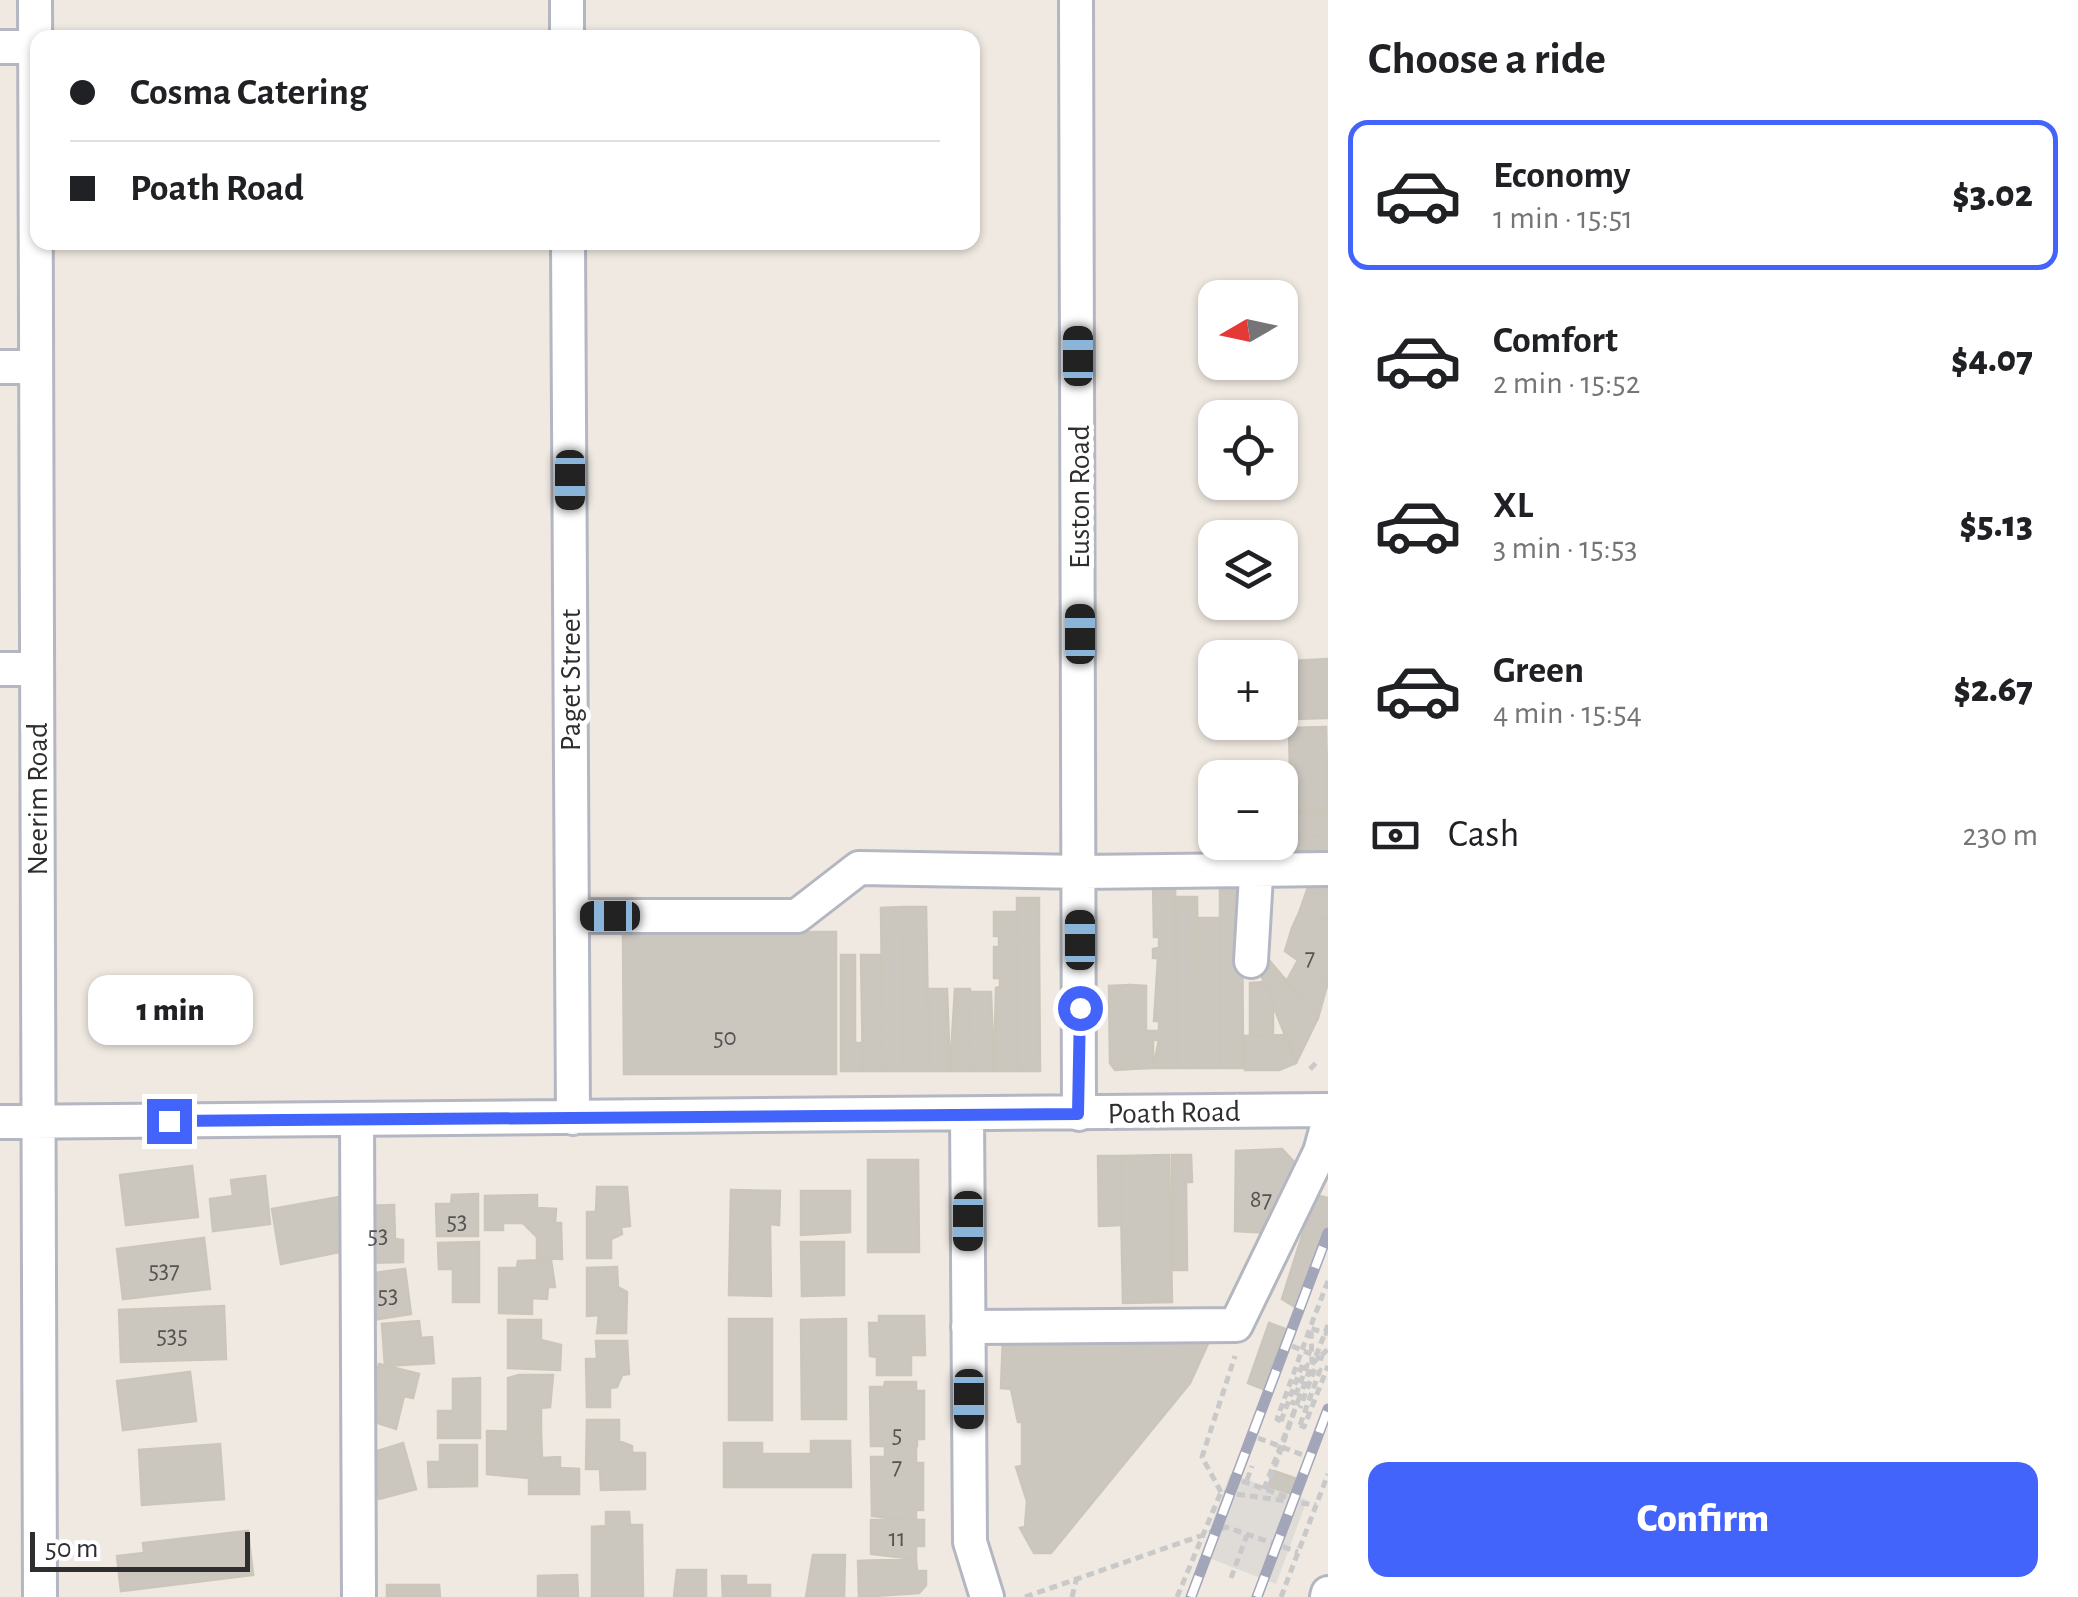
<!DOCTYPE html>
<meta charset="utf-8">
<style>
body{margin:0;font-family:"Alegreya Sans",sans-serif;background:#f6f6f6;color:#202124;height:100vh;display:flex;flex-direction:column;font-size:38px;white-space:nowrap}
*{box-sizing:border-box;margin:0}
p{font-size:32px;color:#757577}
.icon{flex:none;width:55px;height:55px;fill:none;stroke:currentColor;stroke-width:2;stroke-linecap:round;stroke-linejoin:round}
.map{position:relative;flex:1;overflow:hidden}
.side{display:flex;flex-direction:column;background:#fff;width:750px}
.side>*{flex:none}
.hud{position:absolute;left:30px;top:30px;width:950px;height:220px;border-radius:20px;box-shadow:0 2px 8px #0004;display:grid;align-content:center;height:220px;padding:0 40px;background:#fff}
.needle{width:65px;rotate:261deg}
.tools{position:absolute;left:1198px;top:280px;display:grid;gap:20px}
.tools a{display:grid;place-items:center;width:100px;height:100px;border-radius:20px;background:#fff;box-shadow:0 2px 8px #0004;font-size:50px}
.scale{position:absolute;left:30px;bottom:25px;width:220px;box-sizing:border-box;padding-left:10px;border:5px solid #2e2e2e;border-top:0;font-size:28px;line-height:35px;white-space:nowrap;color:#2e2e2e;-webkit-text-stroke:8px #fff;paint-order:stroke}
.end{position:absolute;width:45px;height:45px;margin:-22px;border:12px solid #4264fb;background:#fff;box-shadow:0 0 0 5px #fff}
.from{border-radius:50%}
.bubble{position:absolute;height:70px;border-radius:20px;background:#fff;box-shadow:0 2px 8px #0004;font-size:32px;font-weight:800;line-height:70px;text-align:center}
.car{position:absolute;width:30px;height:60px;margin:-30px -15px;border-radius:12px;box-shadow:0 0 8px 2px #0007;background:linear-gradient(#222 24%,#8ab4d8 0 40%,#222 0 76%,#8ab4d8 0 86%,#222 0)}
.hud b{display:flex;align-items:center;gap:35px;height:95px;font-size:38px}
.hud b+b{border-top:2px solid #e0e0e0}
.hud i{width:25px;height:25px;background:#202124}
ul{padding:0;list-style:none}
li{display:flex;align-items:center;gap:30px;height:150px;margin:0 20px 15px;padding:0 20px;border:5px solid transparent;border-radius:20px}
li div{flex:1}
li b{display:block;font-size:38px}
li em{font-style:normal;font-weight:800}
li.active{border-color:#4264fb}
li>.icon{width:90px;height:90px;stroke-width:1.5}
h2{padding:0 40px;font-size:45px;line-height:120px}
.pay{display:flex;align-items:center;gap:25px;height:110px;padding:0 40px;font-size:38px}
.pay p{margin-inline-start:auto}
.button{display:flex;gap:20px;margin-top:auto;padding:20px 40px}
.button a{flex:1;height:115px;border-radius:20px;background:#4264fb;color:#fff;font-size:40px;font-weight:800;line-height:115px;text-align:center}
main{display:flex;flex:1;min-height:0}
.map>svg:first-child{display:block}
.plaza{fill:#dfdcd8}
.building{fill:#cbc7bf;stroke:#cbc5ba;stroke-width:2.5}
.lines{fill:none;stroke-linecap:round;stroke-linejoin:round}
.minor-casing{stroke:#b4b7c1;stroke-width:38}
.path{stroke:#c9c9c9;stroke-width:5;stroke-dasharray:8 5;stroke-linecap:butt}
.minor{stroke:#fff;stroke-width:32}
.rail-casing{stroke:#a3a6b8;stroke-width:11}
.rail{stroke:#fff;stroke-width:8;stroke-dasharray:22;stroke-linecap:butt}
.route{stroke:#4264fb;stroke-width:12}
.labels{text-anchor:middle;stroke-width:10;stroke-linejoin:round;paint-order:stroke}
.number-label{font-size:25px;fill:#555452}
.street-label{font-size:30px;fill:#2e2e2e;stroke:#fff}
</style>
<main>
<div class="map">
<svg width="1328" height="1597" viewBox="0 0 1328 1597">
<rect width="100%" height="100%" fill="#efe9e1"/>
<path class="plaza" d="M1230,1474L1307,1500L1276,1584L1201,1555Z"/>
<path class="building" d="M1328,659V718L1294,719L1293,661Z
M1326,727L1328,812L1280,811V778L1275,775H1290L1289,728Z
M1280,813L1328,814V836L1280,834Z
M1280,834L1328,836V861L1269,860L1265,842H1280Z
M1314,872H1328V895L1306,893Z
M1153,882H1175L1177,1068H1153L1159,1040H1153V1031H1159V1021H1154L1158,958H1153V949L1159,948V937H1154Z
M1220,882H1242L1243,1068H1220Z
M1306,893L1328,895V919L1299,913Z
M1176,897H1197L1198,1068H1177Z
M1017,898H1039V944H1017Z
M901,907H926L929,1071H904Z
M901,907L904,1071H883L881,908Z
M994,912H1016L1018,1071H994L996,988L1000,987V978H994V947H999V936H994Z
M1299,913L1328,919V948L1292,928Z
M1198,918H1220V1068H1198Z
M1292,928L1328,948V982L1285,951Z
M623,932H836V1074H624Z
M1017,944H1039L1040,1071H1018Z
M841,955H855V1043H862L863,1071H841Z
M861,955H881L883,1071H863Z
M1267,958L1318,1018L1296,1063L1260,972Z
M1298,960L1328,982L1318,1018L1286,982Z
M1265,982L1273,1001V1035L1250,1036V983Z
M1130,985L1146,986V1031H1153V1068L1130,1069Z
M1130,985V1069L1115,1070L1110,1063L1109,986Z
M928,989H947L950,1071H929Z
M955,989H970L971,1071H950Z
M970,992H991L994,1071H971Z
M1288,1035L1296,1063L1279,1070H1245V1036Z
M1282,1149L1298,1166L1273,1233L1235,1231L1236,1151Z
M1169,1155L1172,1302L1123,1303L1120,1156Z
M1172,1155H1191L1192,1182H1186L1187,1270H1173Z
M1098,1156H1120L1122,1225L1099,1226Z
M868,1160H918L919,1252H868Z
M192,1166L198,1217L126,1225L120,1175Z
M265,1176L270,1224L213,1231L210,1199L233,1196L231,1180Z
M597,1187H627L630,1226L621,1227L622,1234L611,1239V1258H587V1212H596Z
M731,1190L780,1191L779,1225L770,1224L771,1296L729,1295Z
M801,1191H850V1232L801,1235Z
M478,1194V1236H437L436,1204H451L452,1195Z
M537,1195V1208L556,1209L555,1223H561L562,1259L537,1258V1237L523,1223H503V1230H485V1196Z
M1315,1195L1328,1198V1238L1300,1310L1282,1299Z
M345,1196L354,1249L281,1264L272,1209Z
M394,1205L395,1239L403,1240V1262L363,1263L362,1206Z
M204,1238L210,1289L123,1299L117,1249Z
M479,1242V1302H453V1269H439L438,1243Z
M801,1242H844V1295L802,1296Z
M551,1260L555,1287H548L547,1299L532,1298V1314L499,1313V1268H517L518,1261Z
M617,1267L618,1287L627,1292L626,1333H597L599,1315L587,1316V1268Z
M405,1269L411,1314L372,1320L366,1274Z
M224,1306L226,1359L121,1362L119,1310Z
M879,1316H924L925,1355H911V1375H877V1357L870,1356L869,1323H879Z
M729,1319H772V1420H729Z
M846,1319V1419H802L801,1320Z
M508,1320H541V1340L561,1345L560,1370L508,1368Z
M419,1321L421,1338L432,1337L434,1363L385,1366L382,1324Z
M1269,1323L1288,1330L1266,1390L1248,1383Z
M1211,1337L1190,1383L1051,1553H1034L1020,1528L1025,1527L1027,1501L1016,1467L1022,1466V1422H1018L1011,1389L1001,1388L1003,1338Z
M596,1341H627L629,1374L622,1375L617,1387L610,1388V1407H587L586,1359H597Z
M379,1364L419,1374L413,1398L404,1396L396,1429L365,1419Z
M190,1372L196,1421L123,1430L117,1381Z
M519,1375H553L550,1407L541,1408V1432H508V1378Z
M480,1378V1438H438V1411H453V1379Z
M885,1382H916V1391H924V1439H917V1446H871L870,1387H884Z
M587,1420H619V1441L632,1446V1453H645V1489L601,1490L600,1469H586Z
M487,1431L541,1432L542,1458L560,1457V1468L579,1469V1494H529V1478L487,1474Z
M811,1441H850L851,1487H724V1443H762V1454H811Z
M403,1443L416,1489L379,1499L367,1454Z
M220,1444L224,1499L142,1505L139,1450Z
M440,1445H477V1486L429,1487L428,1462H440Z
M885,1445H916V1463H923V1510H916V1521L872,1516L871,1457H885Z
M1274,1471L1303,1481L1298,1496L1268,1486Z
M606,1512H629L630,1525H642L643,1597H592V1527L606,1526Z
M871,1520H924V1546H916V1559L871,1554Z
M248,1531L253,1575L121,1591L117,1556L144,1553L143,1543Z
M813,1555H845L844,1597H806Z
M916,1559L917,1571H926V1585L919,1593L859,1597L858,1561Z
M677,1570H706V1597H674Z
M577,1575L578,1597H538V1576Z
M722,1576H746V1585H770V1597H723Z
M387,1585H439L440,1597H387Z"/>
<g class="lines">
<g class="minor-casing">
<path id="minor" d="M35,0L40,1597
M567,0V38
M1076,0L1079,1114
M0,47H35
M568,242L573,1118
M0,367H36
M0,669H37
M572,916H797L859,868L1081,872L1328,869
M1251,961L1258,842
M967,1115L970,1542L987,1597
M357,1120L359,1597
M0,1122L1328,1110
M968,1327L1236,1325L1320,1152L1328,1123
M1327,1597L1328,1593"/>
</g>
<path class="path" d="M1310,1069L1317,1062
M1328,1281L1310,1328L1328,1334
M1292,1346L1328,1361
M1316,1356L1328,1325
M1312,1364L1328,1349
M1298,1401L1312,1364L1311,1332
M1281,1421L1303,1363L1307,1365L1292,1405
M1281,1421L1277,1419L1310,1328
M1300,1425L1320,1370L1315,1368L1300,1408
M1300,1425L1304,1427L1328,1366
M1258,1438L1303,1455
M1247,1480L1252,1466
M1242,1481L1287,1497
M1264,1489L1298,1401L1267,1489
M1221,1492L1202,1457L1235,1356
M1231,1578L1247,1535
M1025,1597L1226,1527L1298,1552
M1072,1597L1077,1577
M1177,1597L1221,1492L1316,1505
M1281,1597L1328,1474"/>
<use href="#minor" class="minor"/>
<g class="rail-casing">
<path id="rail" d="M1191,1597L1328,1233
M1257,1597L1328,1409"/>
</g>
<use href="#rail" class="rail"/>
</g>
<g class="lines">
<path class="route" d="M169,1121L1078,1114L1080,1008"/>
</g>
<g class="labels">
<g class="number-label">
<text x="1310" y="965">7</text>
<text x="725" y="1045">50</text>
<text x="1261" y="1207">87</text>
<text x="457" y="1229">53</text>
<text x="378" y="1243">53</text>
<text x="164" y="1278">537</text>
<text x="388" y="1303">53</text>
<text x="172" y="1343">535</text>
<text x="897" y="1442">5</text>
<text x="897" y="1474">7</text>
<text x="897" y="1546">11</text>
</g>
<g class="street-label">
<text transform="translate(1079 497) rotate(-90)" y="10">Euston Road</text>
<text transform="translate(570 680) rotate(-90)" y="10">Paget Street</text>
<text transform="translate(37 799) rotate(-90)" y="10">Neerim Road</text>
<text transform="translate(1174 1112) rotate(-1)" y="10">Poath Road</text>
</g>
</g>
</svg>
<div class="tools">
<a><svg class="needle" viewBox="-14 -14 28 28"><path d="M0-13l5 13h-10z" fill="#e53935"/><path d="M0 13l5-13h-10z" fill="#757577"/></svg></a>
<a><svg class="icon" aria-label="locate" viewBox="0 0 24 24"><circle cx="12" cy="12" r="6"/><path d="M12 2v4M12 18v4M2 12h4M18 12h4"/></svg></a>
<a><svg class="icon" aria-label="layers" viewBox="0 0 24 24"><path d="M12 4l9 5-9 5-9-5zM3 14l9 5 9-5"/></svg></a>
<a>+</a>
<a>−</a>
</div>
<div class="scale">50 m</div>
<i class="end from" style="left:1080px;top:1008px"></i>
<i class="end" style="left:169px;top:1121px"></i>
<div class="bubble" style="left:88px;top:975px;width:165px">1 min</div>
<i class="car" style="left:1078px;top:356px;rotate:0deg"></i>
<i class="car" style="left:570px;top:480px;rotate:180deg"></i>
<i class="car" style="left:1080px;top:634px;rotate:0deg"></i>
<i class="car" style="left:610px;top:916px;rotate:270deg"></i>
<i class="car" style="left:1080px;top:940px;rotate:0deg"></i>
<i class="car" style="left:968px;top:1221px;rotate:180deg"></i>
<i class="car" style="left:969px;top:1399px;rotate:180deg"></i>
<div class="hud">
<b><i class="from"></i>Cosma Catering</b>
<b><i></i>Poath Road</b>
</div>
</div>
<section class="side">
<h2>Choose a ride</h2>
<ul>
<li class="active"><svg class="icon" aria-label="car" viewBox="0 0 24 24"><path d="M5 17H2v-5l4-1 3-4h7l3 4 3 1v5h-3M9 17h6M6 11h13"/><circle cx="7" cy="17" r="2"/><circle cx="17" cy="17" r="2"/></svg><div><b>Economy</b><p>1 min · 15:51</p></div><em>$3.02</em></li>
<li><svg class="icon" aria-label="car" viewBox="0 0 24 24"><path d="M5 17H2v-5l4-1 3-4h7l3 4 3 1v5h-3M9 17h6M6 11h13"/><circle cx="7" cy="17" r="2"/><circle cx="17" cy="17" r="2"/></svg><div><b>Comfort</b><p>2 min · 15:52</p></div><em>$4.07</em></li>
<li><svg class="icon" aria-label="car" viewBox="0 0 24 24"><path d="M5 17H2v-5l4-1 3-4h7l3 4 3 1v5h-3M9 17h6M6 11h13"/><circle cx="7" cy="17" r="2"/><circle cx="17" cy="17" r="2"/></svg><div><b>XL</b><p>3 min · 15:53</p></div><em>$5.13</em></li>
<li><svg class="icon" aria-label="car" viewBox="0 0 24 24"><path d="M5 17H2v-5l4-1 3-4h7l3 4 3 1v5h-3M9 17h6M6 11h13"/><circle cx="7" cy="17" r="2"/><circle cx="17" cy="17" r="2"/></svg><div><b>Green</b><p>4 min · 15:54</p></div><em>$2.67</em></li>
</ul>
<div class="pay"><svg class="icon" aria-label="cash" viewBox="0 0 24 24"><path d="M3 7h18v10H3z"/><circle cx="12" cy="12" r="2"/></svg>Cash<p>230 m</p></div>
<div class="button"><a>Confirm</a></div>
</section>
</main>
